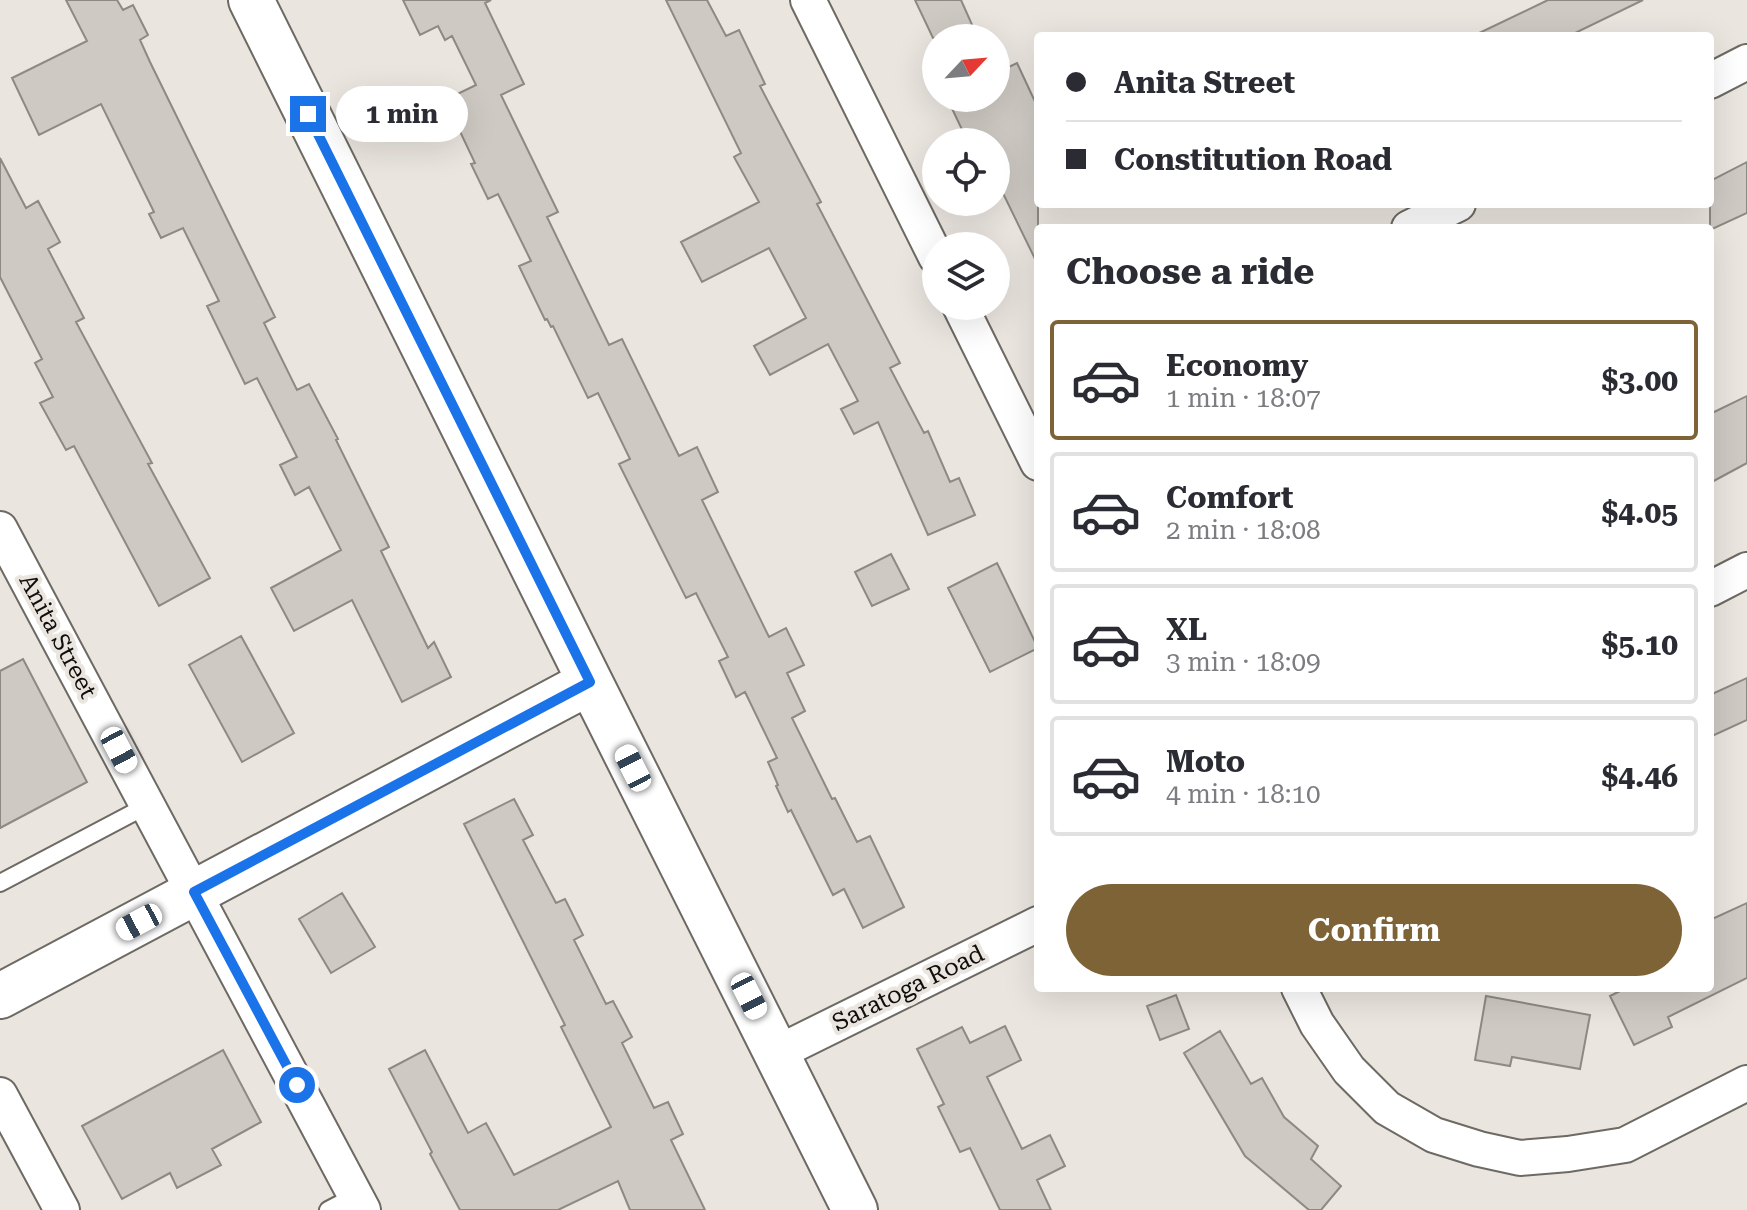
<!DOCTYPE html>
<meta charset="utf-8">
<style>
body{margin:0;font-family:"Roboto Serif",serif;background:#f2f2f3;color:#2b2b33;height:100vh;display:flex;flex-direction:column;font-size:30px;white-space:nowrap}
*{box-sizing:border-box;margin:0}
p{font-size:26px;color:#7c7c81}
.icon{flex:none;width:44px;height:44px;fill:none;stroke:currentColor;stroke-width:2;stroke-linecap:round;stroke-linejoin:round}
.map{position:relative;flex:1;overflow:hidden}
.side{position:absolute;left:1034px;top:224px;width:680px;height:768px;display:flex;flex-direction:column;background:#fff;border-radius:8px;box-shadow:0 8px 32px #0002}
.side>*{flex:none}
.guide{position:absolute;left:1034px;top:32px;width:680px;height:176px;border-radius:8px;box-shadow:0 8px 32px #0002;display:grid;align-content:center;height:176px;padding:0 32px;background:#fff}
.needle{width:52px;rotate:64deg}
.fabs{position:absolute;left:922px;top:24px;display:grid;gap:16px}
.fabs a{display:grid;place-items:center;width:88px;height:88px;border-radius:50%;background:#fff;box-shadow:0 8px 32px #0002;font-size:40px}
.end{position:absolute;width:36px;height:36px;margin:-18px;border:10px solid #1a73e8;background:#fff;box-shadow:0 0 0 4px #fff}
.from{border-radius:50%}
.bubble{position:absolute;height:56px;border-radius:28px;background:#fff;box-shadow:0 8px 32px #0002;font-size:26px;font-weight:700;line-height:56px;text-align:center}
.car{position:absolute;width:24px;height:48px;margin:-24px -12px;border-radius:10px;box-shadow:0 0 6px 2px #0007;background:linear-gradient(#fff 24%,#345 0 40%,#fff 0 76%,#345 0 86%,#fff 0)}
.guide b{display:flex;align-items:center;gap:28px;height:76px;font-size:30px}
.guide b+b{border-top:2px solid #e1e1e2}
.guide i{width:20px;height:20px;background:#2b2b33}
ul{padding:0;list-style:none}
li{display:flex;align-items:center;gap:24px;height:120px;margin:0 16px 12px;padding:0 16px;border:4px solid #e1e1e2;border-radius:8px}
li div{flex:1}
li b{display:block;font-size:30px}
li em{font-style:normal;font-weight:700}
li.active{border-color:#7d6335}
li>.icon{width:72px;height:72px;stroke-width:1.5}
h2{padding:0 32px;font-size:36px;line-height:96px}
.primary-button{display:flex;gap:16px;margin-top:auto;padding:16px 32px}
.primary-button a{flex:1;height:92px;border-radius:48px;background:#7d6335;color:#fff;font-size:32px;font-weight:700;line-height:92px;text-align:center}
.map>svg:first-child{display:block}
.building{fill:#cec9c3;stroke:#8d8983;stroke-width:2}
.lines{fill:none;stroke-linecap:round;stroke-linejoin:round}
.lane-casing{stroke:#6d6963;stroke-width:20}
.street-casing{stroke:#6d6963;stroke-width:38}
.secondary-casing{stroke:#6d6963;stroke-width:48}
.lane{stroke:#fff;stroke-width:16}
.street{stroke:#fff;stroke-width:34}
.secondary{stroke:#fff;stroke-width:44}
.route{stroke:#1a73e8;stroke-width:10}
.labels{text-anchor:middle;stroke-width:8;stroke-linejoin:round;paint-order:stroke}
.street-label{font-size:24px;fill:#0f0e0c;stroke:#eae5df}
</style>
<div class="map">
<svg width="1747" height="1210" viewBox="0 0 1747 1210">
<rect width="100%" height="100%" fill="#eae5df"/>
<path class="building" d="M66,0H117L123,10L133,5L148,35L140,40L150,62L275,317L264,323L297,390L309,384L338,439L336,440L389,547L381,551L428,648L434,642L451,677L402,702L352,600L294,631L271,588L341,550L309,487L295,495L280,465L297,457L257,378L245,384L207,306L219,301L183,228L161,238L149,214L154,212L101,104L39,135L12,78L87,41Z
M403,0H491L485,3L524,84L501,95L558,212L547,217L609,345L622,339L679,456L697,447L718,492L702,500L769,637L786,628L804,665L787,673L805,711L792,718L832,799L835,798L857,842L870,836L904,907L863,928L844,889L833,895L791,810L788,812L776,786L778,785L768,762L777,758L745,692L736,697L719,661L728,657L696,593L686,598L619,464L630,459L598,393L588,398L553,326L551,327L547,319L545,320L519,266L531,261L498,194L488,199L471,164L475,163L445,100L476,85L452,36L445,40L438,26L420,35Z
M666,0H707L726,36L739,30L765,84L760,86L821,202L817,204L900,363L890,368L924,433L928,431L950,482L959,478L975,515L928,535L878,422L854,434L841,409L858,401L828,344L770,375L754,346L806,318L769,248L702,282L681,242L759,202L734,157L741,153Z
M915,0H961L978,38H933Z
M1548,0H1643L1569,36H1473Z
M1017,63L1038,108V265L996,179V142H978L973,132L965,136L947,98H996V73Z
M0,158L26,208L38,201L60,242L48,249L84,318L76,322L152,463L148,464L210,578L159,606L74,446L66,450L40,403L53,397L35,363L42,359L0,277Z
M1747,162V213L1710,230V181Z
M1747,396V463L1710,483V414Z
M891,554L909,589L872,606L855,572Z
M997,563L1038,648L990,672L948,588Z
M241,636L294,733L242,762L189,665Z
M23,659L87,782L0,828V671Z
M1747,678V720L1710,737V695Z
M514,799L533,835L523,840L556,903L565,899L583,935L574,940L606,1004L613,1001L632,1037L622,1043L654,1108L668,1102L683,1134L671,1140L705,1210H630L618,1181L558,1210H460L430,1154L432,1152L389,1069L425,1050L468,1133L486,1123L514,1175L611,1127L561,1027L565,1025L464,824Z
M342,893L375,947L331,973L299,919Z
M1747,903V978L1668,1017L1672,1027L1634,1045L1610,996L1626,988H1710V920Z
M1176,995L1189,1029L1160,1040L1147,1006Z
M1486,996L1590,1015L1580,1069L1512,1057L1510,1066L1475,1060Z
M1005,1026L1021,1060L987,1077L1022,1149L1050,1135L1065,1166L1037,1180L1051,1210H1000L970,1148L960,1152L938,1107L944,1104L917,1049L962,1027L970,1043Z
M1220,1031L1251,1084L1262,1078L1284,1117L1318,1146L1311,1159L1341,1186L1321,1210H1309L1245,1156L1184,1053Z
M223,1050L261,1122L212,1149L221,1165L177,1188L170,1173L122,1199L82,1126Z"/>
<g class="lines">
<g class="lane-casing">
<path id="lane" d="M0,883L148,805
M328,1210L355,1196"/>
</g>
<g class="street-casing">
<path id="street" d="M808,0L936,257
M1710,81L1747,62
M1409,228L1458,204
M960,306L1038,463
M0,529L363,1210
M1710,589L1747,570
M1299,988L1317,1024L1349,1070L1387,1108L1434,1135L1479,1149L1520,1158L1568,1154L1625,1145L1747,1083
M777,1053L1038,924
M0,1095L62,1210"/>
</g>
<g class="secondary-casing">
<path id="secondary" d="M251,0L590,682L855,1210
M0,996L590,682"/>
</g>
<use href="#lane" class="lane"/>
<use href="#street" class="street"/>
<use href="#secondary" class="secondary"/>
</g>
<g class="lines">
<path class="route" d="M297,1085L194,892L590,682L308,114"/>
</g>
<g class="labels">
<g class="street-label">
<text transform="translate(58 636) rotate(62)" y="8">Anita Street</text>
<text transform="translate(908 988) rotate(-26)" y="8">Saratoga Road</text>
</g>
</g>
</svg>
<div class="fabs">
<a><svg class="needle" viewBox="-14 -14 28 28"><path d="M0-13l5 13h-10z" fill="#e53935"/><path d="M0 13l5-13h-10z" fill="#7c7c81"/></svg></a>
<a><svg class="icon" aria-label="locate" viewBox="0 0 24 24"><circle cx="12" cy="12" r="6"/><path d="M12 2v4M12 18v4M2 12h4M18 12h4"/></svg></a>
<a><svg class="icon" aria-label="layers" viewBox="0 0 24 24"><path d="M12 4l9 5-9 5-9-5zM3 14l9 5 9-5"/></svg></a>
</div>
<i class="end from" style="left:297px;top:1085px"></i>
<i class="end" style="left:308px;top:114px"></i>
<div class="bubble" style="left:336px;top:86px;width:132px">1 min</div>
<i class="car" style="left:119px;top:750px;rotate:152deg"></i>
<i class="car" style="left:633px;top:768px;rotate:333deg"></i>
<i class="car" style="left:139px;top:922px;rotate:242deg"></i>
<i class="car" style="left:749px;top:996px;rotate:153deg"></i>
<div class="guide">
<b><i class="from"></i>Anita Street</b>
<b><i></i>Constitution Road</b>
</div>
<section class="side">
<h2>Choose a ride</h2>
<ul>
<li class="active"><svg class="icon" aria-label="car" viewBox="0 0 24 24"><path d="M5 17H2v-5l4-1 3-4h7l3 4 3 1v5h-3M9 17h6M6 11h13"/><circle cx="7" cy="17" r="2"/><circle cx="17" cy="17" r="2"/></svg><div><b>Economy</b><p>1 min · 18:07</p></div><em>$3.00</em></li>
<li><svg class="icon" aria-label="car" viewBox="0 0 24 24"><path d="M5 17H2v-5l4-1 3-4h7l3 4 3 1v5h-3M9 17h6M6 11h13"/><circle cx="7" cy="17" r="2"/><circle cx="17" cy="17" r="2"/></svg><div><b>Comfort</b><p>2 min · 18:08</p></div><em>$4.05</em></li>
<li><svg class="icon" aria-label="car" viewBox="0 0 24 24"><path d="M5 17H2v-5l4-1 3-4h7l3 4 3 1v5h-3M9 17h6M6 11h13"/><circle cx="7" cy="17" r="2"/><circle cx="17" cy="17" r="2"/></svg><div><b>XL</b><p>3 min · 18:09</p></div><em>$5.10</em></li>
<li><svg class="icon" aria-label="car" viewBox="0 0 24 24"><path d="M5 17H2v-5l4-1 3-4h7l3 4 3 1v5h-3M9 17h6M6 11h13"/><circle cx="7" cy="17" r="2"/><circle cx="17" cy="17" r="2"/></svg><div><b>Moto</b><p>4 min · 18:10</p></div><em>$4.46</em></li>
</ul>
<div class="primary-button"><a>Confirm</a></div>
</section>
</div>
